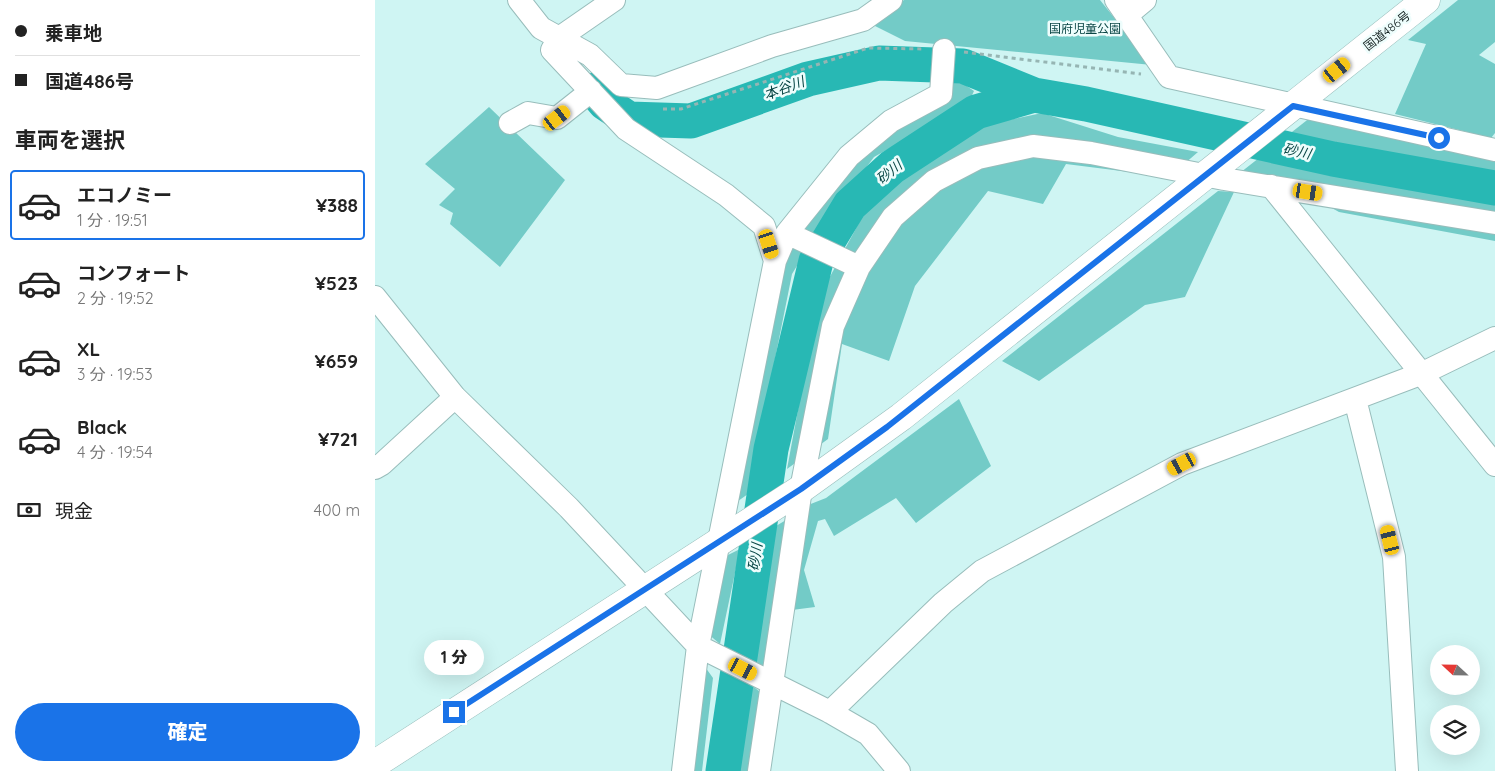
<!DOCTYPE html>
<html lang="ja">
<meta charset="utf-8">
<style>
body{margin:0;font-family:Quicksand,"Noto Sans JP",sans-serif;background:#f6f6f6;color:#222;height:100vh;display:flex;flex-direction:column;font-size:19px;white-space:nowrap}
*{box-sizing:border-box;margin:0}
p{font-size:16px;color:#767676}
.icon{flex:none;width:28px;height:28px;fill:none;stroke:currentColor;stroke-width:2;stroke-linecap:round;stroke-linejoin:round}
.map{position:relative;flex:1;overflow:hidden}
.sheet{display:flex;flex-direction:column;background:#fff;width:375px}
.sheet>*{flex:none}
.guide{display:grid;align-content:center;height:110px;padding:0 15px;background:#fff}
.needle{width:32px;rotate:292deg}
.tools{position:absolute;left:1055px;top:645px;display:grid;gap:10px}
.tools a{display:grid;place-items:center;width:50px;height:50px;border-radius:50%;background:#fff;box-shadow:0 5px 20px #0002;font-size:25px}
.end{position:absolute;width:22px;height:22px;margin:-11px;border:6px solid #1a73e8;background:#fff;box-shadow:0 0 0 2px #fff}
.from{border-radius:50%}
.bubble{position:absolute;height:35px;border-radius:18px;background:#fff;box-shadow:0 5px 20px #0002;font-size:16px;font-weight:800;line-height:35px;text-align:center}
.car{position:absolute;width:15px;height:30px;margin:-15px -8px;border-radius:6px;box-shadow:0 0 4px 1px #0007;background:linear-gradient(#f5c518 24%,#345 0 40%,#f5c518 0 76%,#345 0 86%,#f5c518 0)}
.guide b{display:flex;align-items:center;gap:18px;height:48px;font-size:19px}
.guide b+b{border-top:1px solid #e0e0e0}
.guide i{width:12px;height:12px;background:#222}
ul{padding:0;list-style:none}
li{display:flex;align-items:center;gap:15px;height:70px;margin:0 10px 8px;padding:0 5px;border:2px solid transparent;border-radius:5px}
li div{flex:1}
li b{display:block;font-size:19px}
li em{font-style:normal;font-weight:800}
li.active{border-color:#1a73e8}
li>.icon{width:45px;height:45px;stroke-width:1.5}
h2{padding:0 15px;font-size:22px;line-height:60px}
.pay{display:flex;align-items:center;gap:12px;height:55px;padding:0 15px;font-size:19px}
.pay p{margin-inline-start:auto}
.primary-button{display:flex;gap:10px;margin-top:auto;padding:10px 15px}
.primary-button a{flex:1;height:58px;border-radius:30px;background:#1a73e8;color:#fff;font-size:20px;font-weight:800;line-height:58px;text-align:center}
main{display:flex;flex:1;min-height:0}
.map>svg:first-child{display:block}
.green{fill:#73cbc7}
.lines{fill:none;stroke-linecap:round;stroke-linejoin:round}
.river{stroke:#28b8b4;stroke-width:35}
.minor-casing{stroke:#98bdbb;stroke-width:24}
.highway-casing{stroke:#98bdbb;stroke-width:29}
.path{stroke:#96b5b3;stroke-width:3;stroke-dasharray:4 4;stroke-linecap:butt}
.minor{stroke:#fff;stroke-width:22}
.highway{stroke:#fff;stroke-width:28}
.route{stroke:#1a73e8;stroke-width:6}
.labels{text-anchor:middle;stroke-width:5;stroke-linejoin:round;paint-order:stroke}
.park-label{font-size:12px;fill:#0b4746;stroke:#eefdfc}
.street-label{font-size:12px;fill:#132120;stroke:#eefdfc}
.water-label{font-size:14px;font-style:italic;fill:#094645;stroke:#eefdfc}
</style>
<main>
<section class="sheet">
<div class="guide">
<b><i class="from"></i>乗車地</b>
<b><i></i>国道486号</b>
</div>
<h2>車両を選択</h2>
<ul>
<li class="active"><svg class="icon" aria-label="car" viewBox="0 0 24 24"><path d="M5 17H2v-5l4-1 3-4h7l3 4 3 1v5h-3M9 17h6M6 11h13"/><circle cx="7" cy="17" r="2"/><circle cx="17" cy="17" r="2"/></svg><div><b>エコノミー</b><p>1 分 · 19:51</p></div><em>¥388</em></li>
<li><svg class="icon" aria-label="car" viewBox="0 0 24 24"><path d="M5 17H2v-5l4-1 3-4h7l3 4 3 1v5h-3M9 17h6M6 11h13"/><circle cx="7" cy="17" r="2"/><circle cx="17" cy="17" r="2"/></svg><div><b>コンフォート</b><p>2 分 · 19:52</p></div><em>¥523</em></li>
<li><svg class="icon" aria-label="car" viewBox="0 0 24 24"><path d="M5 17H2v-5l4-1 3-4h7l3 4 3 1v5h-3M9 17h6M6 11h13"/><circle cx="7" cy="17" r="2"/><circle cx="17" cy="17" r="2"/></svg><div><b>XL</b><p>3 分 · 19:53</p></div><em>¥659</em></li>
<li><svg class="icon" aria-label="car" viewBox="0 0 24 24"><path d="M5 17H2v-5l4-1 3-4h7l3 4 3 1v5h-3M9 17h6M6 11h13"/><circle cx="7" cy="17" r="2"/><circle cx="17" cy="17" r="2"/></svg><div><b>Black</b><p>4 分 · 19:54</p></div><em>¥721</em></li>
</ul>
<div class="pay"><svg class="icon" aria-label="cash" viewBox="0 0 24 24"><path d="M3 7h18v10H3z"/><circle cx="12" cy="12" r="2"/></svg>現金<p>400 m</p></div>
<div class="primary-button"><a>確定</a></div>
</section>
<div class="map">
<svg width="1120" height="771" viewBox="0 0 1120 771">
<rect width="100%" height="100%" fill="#cff5f3"/>
<path class="green" d="M529,0H725L777,65L530,41L496,24Z
M1083,0H1120V42L1104,55L1120,64V133L1116,138L1020,114L1051,44L1033,40Z
M577,76L599,91L593,104L499,157L439,237L423,230L480,158Z
M114,107L190,180L125,267L75,224L78,213L64,205L80,189L50,164Z
M667,113L743,137L823,152L794,177L691,164L668,204L613,191L540,286L514,361L467,344L453,439L412,469L444,297L498,197L595,128Z
M936,117L1120,159V212L861,176Z
M843,191L859,192L810,297L770,305L664,381L627,361Z
M941,199L1120,229V241L964,212Z
M415,243L431,251L417,274L373,494L356,506Z
M584,399L616,466L541,523L521,498L459,536L450,519L443,521L429,570L440,607L417,610L428,507L451,498Z
M416,517L393,670L376,660L396,529Z
M365,549L345,644L332,633L347,558Z
M328,664L338,678L327,771H314Z
M374,683L390,696L378,771H361Z"/>
<g class="lines">
<path class="river" d="M219,90L230,103L254,119L316,121L433,79L504,63L588,66L659,95
M348,771L396,449L441,261L475,205L517,167L601,112L659,95L711,104L958,159L1120,188"/>
<g class="minor-casing">
<path id="minor" d="M144,0L166,28L215,55L246,85L282,88L397,46L488,20L516,0
M239,0L184,38L177,50L251,129L351,195L389,226L400,261L323,646L308,771
M741,0L794,77L1120,150
M752,15L770,0
M135,123L153,113L182,118L216,91
M896,186L1120,465
M412,233L484,267
M400,261L412,233L474,156L516,121L566,94L569,50
M0,297L80,397L194,508L323,646L455,712L493,734L524,771
M980,399L1019,557L1032,771
M0,468L7,464L80,397
M455,712L568,603L607,571L807,464L1048,373L1120,338
M384,771L426,489L458,326L484,267L518,217L559,181L603,158L658,146L716,153L849,179L1120,223"/>
</g>
<g class="highway-casing">
<path id="highway" d="M0,764L426,489L526,417L1051,0"/>
</g>
<path class="path" d="M589,52L766,74
M288,109H306L493,48L550,49"/>
<use href="#minor" class="minor"/>
<use href="#highway" class="highway"/>
</g>
<g class="lines">
<path class="route" d="M79,712L426,489L512,427L918,106L1064,138"/>
</g>
<g class="labels">
<g class="park-label">
<text x="710" y="33">国府児童公園</text>
</g>
<g class="street-label">
<text transform="translate(1012 31) rotate(-38)" y="4">国道486号</text>
</g>
<g class="water-label">
<text transform="translate(409 88) rotate(-20)" y="5">本谷川</text>
<text transform="translate(922 151) rotate(12)" y="5">砂川</text>
<text transform="translate(514 172) rotate(-39)" y="5">砂川</text>
<text transform="translate(380 557) rotate(-82)" y="5">砂川</text>
</g>
</g>
</svg>
<div class="tools">
<a><svg class="needle" viewBox="-14 -14 28 28"><path d="M0-13l5 13h-10z" fill="#e53935"/><path d="M0 13l5-13h-10z" fill="#767676"/></svg></a>
<a><svg class="icon" aria-label="layers" viewBox="0 0 24 24"><path d="M12 4l9 5-9 5-9-5zM3 14l9 5 9-5"/></svg></a>
</div>
<i class="end from" style="left:1064px;top:138px"></i>
<i class="end" style="left:79px;top:712px"></i>
<div class="bubble" style="left:49px;top:640px;width:60px">1 分</div>
<i class="car" style="left:962px;top:70px;rotate:51deg"></i>
<i class="car" style="left:182px;top:118px;rotate:52deg"></i>
<i class="car" style="left:933px;top:192px;rotate:99deg"></i>
<i class="car" style="left:394px;top:244px;rotate:162deg"></i>
<i class="car" style="left:807px;top:464px;rotate:242deg"></i>
<i class="car" style="left:1015px;top:540px;rotate:346deg"></i>
<i class="car" style="left:368px;top:669px;rotate:117deg"></i>
</div>
</main>
